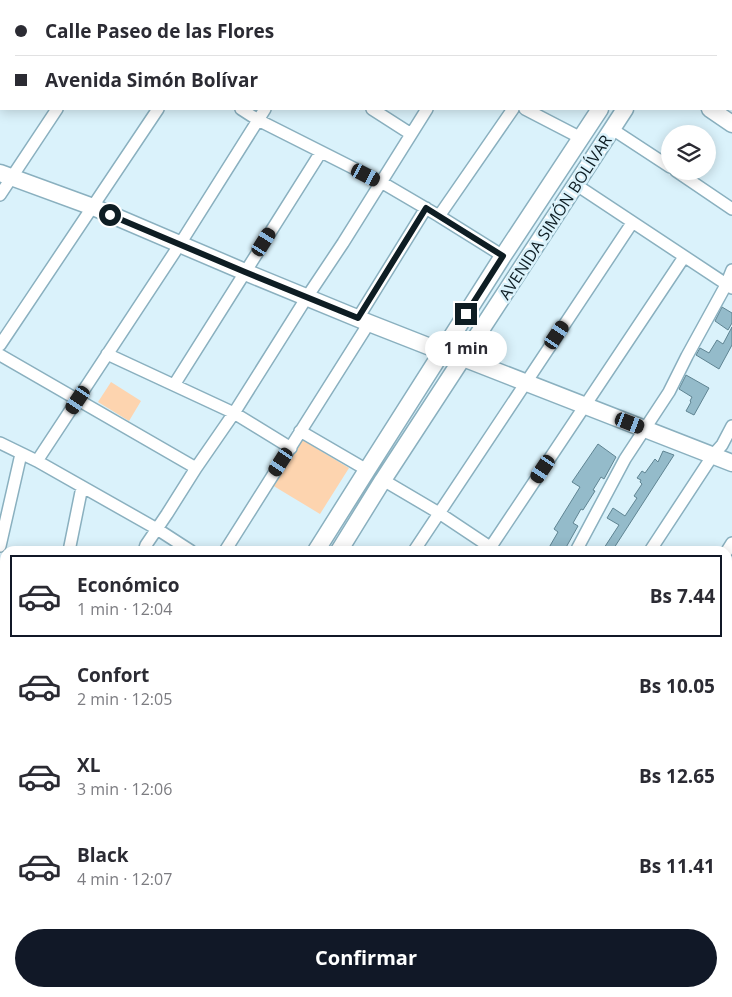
<!DOCTYPE html>
<html lang="es">
<meta charset="utf-8">
<style>
body{margin:0;font-family:"Open Sans",sans-serif;background:#f2f2f3;color:#2b2b33;height:100vh;display:flex;flex-direction:column;font-size:19px;white-space:nowrap}
*{box-sizing:border-box;margin:0}
p{font-size:16px;color:#7c7c81}
.icon{flex:none;width:28px;height:28px;fill:none;stroke:currentColor;stroke-width:2;stroke-linecap:round;stroke-linejoin:round}
.map{position:relative;flex:1;overflow:hidden}
.side{position:absolute;left:0px;top:546px;width:732px;height:451px;display:flex;flex-direction:column;background:#fff;border-radius:15px 15px 0 0;box-shadow:0 2px 12px #0003}
.side>*{flex:none}
.banner{position:absolute;left:0px;top:0px;width:732px;height:110px;box-shadow:0 2px 12px #0003;display:grid;align-content:center;height:110px;padding:0 15px;background:#fff}
.controls{position:absolute;left:661px;top:125px;display:grid;gap:10px}
.controls a{display:grid;place-items:center;width:55px;height:55px;border-radius:50%;background:#fff;box-shadow:0 2px 12px #0003;font-size:25px}
.end{position:absolute;width:22px;height:22px;margin:-11px;border:6px solid #0e1d23;background:#fff;box-shadow:0 0 0 2px #fff}
.from{border-radius:50%}
.bubble{position:absolute;height:35px;border-radius:18px;background:#fff;box-shadow:0 2px 12px #0003;font-size:16px;font-weight:700;line-height:35px;text-align:center}
.car{position:absolute;width:15px;height:30px;margin:-15px -8px;border-radius:6px;box-shadow:0 0 4px 1px #0007;background:linear-gradient(#222 24%,#8ab4d8 0 40%,#222 0 76%,#8ab4d8 0 86%,#222 0)}
.banner b{display:flex;align-items:center;gap:18px;height:48px;font-size:19px}
.banner b+b{border-top:1px solid #e1e1e2}
.banner i{width:12px;height:12px;background:#2b2b33}
ul{padding:9px 0 0;list-style:none}
li{display:flex;align-items:center;gap:15px;height:82px;margin:0 10px 8px;padding:0 5px;border:2px solid transparent;border-radius:0px}
li div{flex:1}
li b{display:block;font-size:19px}
li em{font-style:normal;font-weight:700}
li.selected{border-color:#111827}
li>.icon{width:45px;height:45px;stroke-width:1.5}
.action{display:flex;gap:10px;margin-top:auto;padding:10px 15px}
.action a{flex:1;height:58px;border-radius:30px;background:#111827;color:#fff;font-size:20px;font-weight:700;line-height:58px;text-align:center}
.map>svg:first-child{display:block}
.green{fill:#fdd4af}
.building{fill:#94bbca;stroke:#5f8492}
.lines{fill:none;stroke-linecap:round;stroke-linejoin:round}
.street-casing{stroke:#8ab0bf;stroke-width:14}
.secondary-casing{stroke:#8ab0bf;stroke-width:19}
.street{stroke:#fff;stroke-width:11}
.secondary{stroke:#fff;stroke-width:16}
.route{stroke:#0e1d23;stroke-width:6}
.labels{text-anchor:middle;stroke-width:5;stroke-linejoin:round;paint-order:stroke}
.street-label{font-size:16px;fill:#0e1d23;stroke:#daf2fb}
</style>
<div class="map">
<svg width="732" height="997" viewBox="0 0 732 997">
<rect width="100%" height="100%" fill="#daf2fb"/>
<path class="green" d="M111,382L141,401L129,421L98,402Z
M301,439L349,468L320,514L272,485Z
M728,818L732,819V885H728Z"/>
<path class="building" d="M722,307L732,313V323L728,330L715,321Z
M732,327V345L719,369L696,355L700,348L709,353L717,340L723,344Z
M686,375L709,388L694,415L686,411L691,402L690,401L692,397L679,389Z
M598,444L616,457L604,479L601,477L593,490L595,491L583,510L581,509L573,523L578,526L564,551H547L558,532L554,529L580,487L572,482Z
M663,451L674,455L614,548L612,551H609L604,548L619,525L607,518L613,508L625,516L637,498L634,496L642,484L640,482L641,480L637,478L642,471L645,473L655,459L658,462Z"/>
<g class="lines">
<g class="street-casing">
<path id="street" d="M74,0L76,1
M201,0L203,1
M332,0L334,1L335,0
M463,0L465,1
M161,1L162,0
M731,36H732
M0,58L1,59
M241,109L258,120L381,182L439,216L503,256
M372,109L411,134
M525,109L581,138
M612,129L670,167
M676,171L732,209
M575,184L732,288
M0,195L57,109
M439,216L513,109
M358,318L426,208
M0,345L158,109
M107,354L234,413L291,448
M0,355L196,468
M174,385L321,152
M300,431L367,470
M0,443L37,461L157,529L191,551
M37,461L180,244L265,109
M383,480L439,513L490,547
M0,546L21,454
M69,551L82,487
M144,551L146,545L167,514L196,468L234,413L307,297L343,243L427,109
M225,551L369,323
M414,551L632,223
M488,551L684,257
M576,551L625,459L669,392L687,356L726,285L732,270
M650,551L713,455L722,445L732,426
M727,551L732,543
M0,639L5,640
M728,668L732,661
M0,709L5,710
M0,782L5,783
M728,815L732,816
M0,853L5,854
M728,889L732,890
M728,922L732,903
M728,973L732,974
M308,992L330,997
M615,992L632,996
M52,997L53,992
M120,997L121,992
M192,997L193,992
M342,997L343,992
M528,997L532,992
M710,997L711,992"/>
</g>
<g class="secondary-casing">
<path id="secondary" d="M669,1V0
M693,1V0
M710,109L732,124
M0,173L93,207L245,272L369,323L443,352L463,358L732,463
M316,551L367,470L503,256L600,109
M339,551L383,480L625,109
M728,704L732,705
M0,929L5,923
M0,960L5,954"/>
</g>
<use href="#street" class="street"/>
<use href="#secondary" class="secondary"/>
</g>
<g class="lines">
<path class="route" d="M110,215L245,272L358,318L426,208L503,256L466,314"/>
</g>
<g class="labels">
<g class="street-label">
<text transform="translate(555 217) rotate(-57)" y="6">AVENIDA SIMÓN BOLÍVAR</text>
</g>
</g>
</svg>
<div class="controls">
<a><svg class="icon" aria-label="layers" viewBox="0 0 24 24"><path d="M12 4l9 5-9 5-9-5zM3 14l9 5 9-5"/></svg></a>
</div>
<i class="end from" style="left:110px;top:215px"></i>
<i class="end" style="left:466px;top:314px"></i>
<div class="bubble" style="left:425px;top:331px;width:82px">1 min</div>
<i class="car" style="left:366px;top:175px;rotate:117deg"></i>
<i class="car" style="left:264px;top:242px;rotate:32deg"></i>
<i class="car" style="left:557px;top:335px;rotate:34deg"></i>
<i class="car" style="left:78px;top:400px;rotate:214deg"></i>
<i class="car" style="left:630px;top:423px;rotate:111deg"></i>
<i class="car" style="left:281px;top:462px;rotate:213deg"></i>
<i class="car" style="left:543px;top:469px;rotate:214deg"></i>
<div class="banner">
<b><i class="from"></i>Calle Paseo de las Flores</b>
<b><i></i>Avenida Simón Bolívar</b>
</div>
<section class="side">
<ul>
<li class="selected"><svg class="icon" aria-label="car" viewBox="0 0 24 24"><path d="M5 17H2v-5l4-1 3-4h7l3 4 3 1v5h-3M9 17h6M6 11h13"/><circle cx="7" cy="17" r="2"/><circle cx="17" cy="17" r="2"/></svg><div><b>Económico</b><p>1 min · 12:04</p></div><em>Bs 7.44</em></li>
<li><svg class="icon" aria-label="car" viewBox="0 0 24 24"><path d="M5 17H2v-5l4-1 3-4h7l3 4 3 1v5h-3M9 17h6M6 11h13"/><circle cx="7" cy="17" r="2"/><circle cx="17" cy="17" r="2"/></svg><div><b>Confort</b><p>2 min · 12:05</p></div><em>Bs 10.05</em></li>
<li><svg class="icon" aria-label="car" viewBox="0 0 24 24"><path d="M5 17H2v-5l4-1 3-4h7l3 4 3 1v5h-3M9 17h6M6 11h13"/><circle cx="7" cy="17" r="2"/><circle cx="17" cy="17" r="2"/></svg><div><b>XL</b><p>3 min · 12:06</p></div><em>Bs 12.65</em></li>
<li><svg class="icon" aria-label="car" viewBox="0 0 24 24"><path d="M5 17H2v-5l4-1 3-4h7l3 4 3 1v5h-3M9 17h6M6 11h13"/><circle cx="7" cy="17" r="2"/><circle cx="17" cy="17" r="2"/></svg><div><b>Black</b><p>4 min · 12:07</p></div><em>Bs 11.41</em></li>
</ul>
<div class="action"><a>Confirmar</a></div>
</section>
</div>
